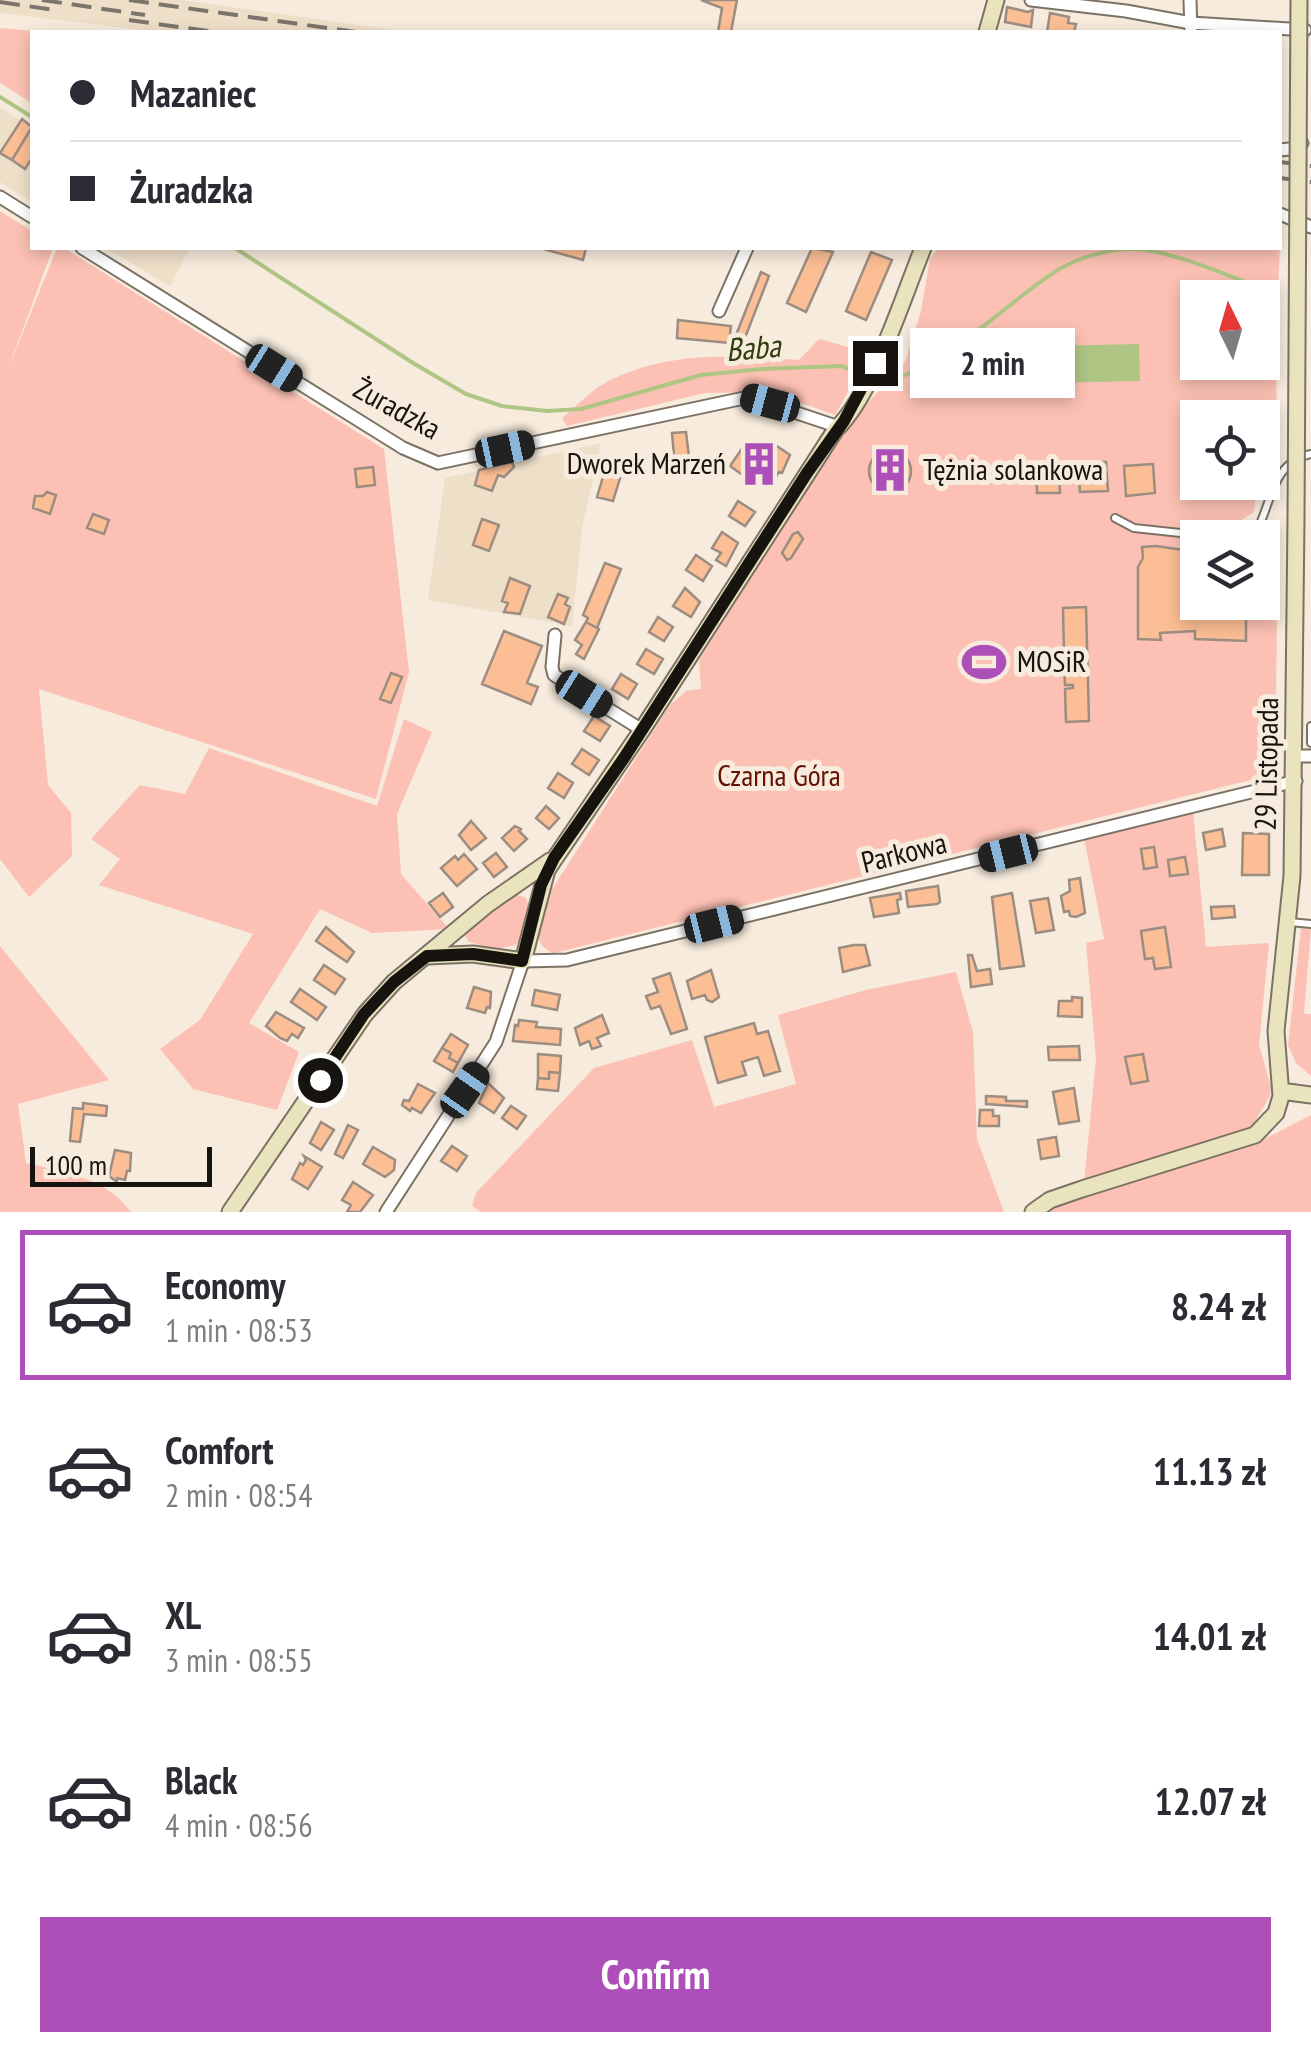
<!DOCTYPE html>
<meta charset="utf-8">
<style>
body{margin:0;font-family:"PT Sans Narrow",sans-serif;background:#f7f7f7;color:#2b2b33;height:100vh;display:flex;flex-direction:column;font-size:38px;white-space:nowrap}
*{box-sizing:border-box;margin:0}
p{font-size:32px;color:#7c7c81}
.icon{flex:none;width:55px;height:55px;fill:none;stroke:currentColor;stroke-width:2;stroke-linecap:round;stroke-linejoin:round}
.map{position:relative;height:1212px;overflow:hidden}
.drawer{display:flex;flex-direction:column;background:#fff;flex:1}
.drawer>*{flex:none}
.guide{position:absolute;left:30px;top:30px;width:1252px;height:220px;border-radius:0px;box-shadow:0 5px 15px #0003;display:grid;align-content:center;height:220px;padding:0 40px;background:#fff}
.needle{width:65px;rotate:355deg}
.buttons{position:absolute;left:1180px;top:280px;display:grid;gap:20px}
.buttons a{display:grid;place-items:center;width:100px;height:100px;border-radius:0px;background:#fff;box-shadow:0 5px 15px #0003;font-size:50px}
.scale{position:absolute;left:30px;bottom:25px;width:182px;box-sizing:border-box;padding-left:10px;border:5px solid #17130e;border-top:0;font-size:28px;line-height:35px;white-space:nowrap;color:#17130e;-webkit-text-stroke:8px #f6ebdc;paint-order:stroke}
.end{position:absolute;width:45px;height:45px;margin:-22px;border:12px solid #17130e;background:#fff;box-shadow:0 0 0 5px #fff}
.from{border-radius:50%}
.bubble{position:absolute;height:70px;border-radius:0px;background:#fff;box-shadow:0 5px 15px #0003;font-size:32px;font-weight:700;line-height:70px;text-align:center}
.car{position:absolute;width:30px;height:60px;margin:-30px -15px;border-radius:12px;box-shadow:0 0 8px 2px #0007;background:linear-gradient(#222 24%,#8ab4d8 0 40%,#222 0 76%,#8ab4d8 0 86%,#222 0)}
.guide b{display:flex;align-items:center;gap:35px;height:95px;font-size:38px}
.guide b+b{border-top:2px solid #e1e1e2}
.guide i{width:25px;height:25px;background:#2b2b33}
ul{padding:18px 0 0;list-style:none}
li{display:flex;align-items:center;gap:30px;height:150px;margin:0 20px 15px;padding:0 20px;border:5px solid transparent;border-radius:0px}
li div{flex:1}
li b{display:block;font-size:38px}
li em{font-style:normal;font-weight:700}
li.active{border-color:#ad4fb9}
li>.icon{width:90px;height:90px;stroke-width:1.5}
.button{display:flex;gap:20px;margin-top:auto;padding:20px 40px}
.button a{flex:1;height:115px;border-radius:0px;background:#ad4fb9;color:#fff;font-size:40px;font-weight:700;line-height:115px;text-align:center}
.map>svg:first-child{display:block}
.built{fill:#eedfc9}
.green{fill:#fcc1b4;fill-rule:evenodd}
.water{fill:#afc584}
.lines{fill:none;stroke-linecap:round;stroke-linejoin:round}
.stream{stroke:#afc584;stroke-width:4}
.building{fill:#fcbe94;stroke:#9c8d83;stroke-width:2.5}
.lane-casing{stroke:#7b7264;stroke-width:10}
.street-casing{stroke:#7b7264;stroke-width:15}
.secondary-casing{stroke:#7b7264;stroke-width:19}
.lane{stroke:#fff;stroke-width:6}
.street{stroke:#fff;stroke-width:11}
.secondary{stroke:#e9e4bd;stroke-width:15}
.rail{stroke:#7c756b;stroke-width:4;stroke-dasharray:20 10;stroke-linecap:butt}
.secondary-bridge-casing{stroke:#7b7264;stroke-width:19;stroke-linecap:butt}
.secondary-bridge{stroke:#e9e4bd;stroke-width:15}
.route{stroke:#17130e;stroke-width:12}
.labels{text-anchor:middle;stroke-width:10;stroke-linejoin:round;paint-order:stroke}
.street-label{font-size:30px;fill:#17130e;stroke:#f6ebdc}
.poi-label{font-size:30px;fill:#17130e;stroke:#f6ebdc;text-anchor:start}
.park-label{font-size:30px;fill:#651002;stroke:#f6ebdc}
.water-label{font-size:32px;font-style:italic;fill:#303d0d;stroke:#f6ebdc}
</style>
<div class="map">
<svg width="1311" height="1212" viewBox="0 0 1311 1212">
<rect width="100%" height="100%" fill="#f6ebdc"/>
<path class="built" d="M0,0H181L408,32H157L0,13Z
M0,107L32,128V202L0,182Z
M106,248H190L170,286Z
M601,443L582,528L572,626L428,600L445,478Z"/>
<path class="green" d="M0,28L46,32H32V103L0,83Z
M0,211L32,231V248H53L7,372L57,248H64L384,449L409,672L376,799L39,689L48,785L71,813L72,856L29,897L0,859Z
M939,248H1280L1276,327L1277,459L1256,495L1254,512L1240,521L1254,537L1198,538V602H1262L1263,540L1278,541L1275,774L554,953C527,944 542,917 547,897L670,705L686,691L701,689L699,660L845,429L906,360L921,311L930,258ZM1198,298H1262V362H1198ZM1198,418H1262V482H1198Z
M819,339L870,353L835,415L771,392L705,393L567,426L562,418C576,407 590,391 605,383C668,350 730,356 799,360Z
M404,719L432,732L397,814L401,874L449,929L372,933L320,909L249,1023L299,1052L277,1110L193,1089L160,1049L200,1020L253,934L99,885L120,859L91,839L140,785L185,794L209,748L377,806Z
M1193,811L1206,947L1269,943L1259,1045L1271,1087L1270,1096L1251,1128L1084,1183L1096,1059L1086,943L1104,939L1084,838Z
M518,895L526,898C533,917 526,929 516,945L496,949L469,942L465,935L466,928L503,898Z
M1301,928L1311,929L1304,1014H1311V1076L1296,1063L1288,1045Z
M0,946L109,1080L18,1104L26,1163C64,1172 107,1178 131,1212H0Z
M956,972L973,1032L977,1139L1004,1212H481L472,1206L476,1193L594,1068L692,1040L714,1107L796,1084L778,1015L866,990Z
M1311,1115V1212H1047L1076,1199L1251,1146Z"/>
<path class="water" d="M1139,344L1140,381L1048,383L1047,346Z"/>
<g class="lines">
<path class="stream" d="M0,97L32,117
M235,248L413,363L466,394L502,406L547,411L581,409L701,375L761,369L841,366L867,375
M876,378C924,390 1019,290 1063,267C1084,256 1107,250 1130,249C1168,248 1238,280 1276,294"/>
</g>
<path class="building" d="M701,0H737L731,32H718L722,8Z
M1007,7L1028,12L1033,10L1031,27L1005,22Z
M1050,13L1069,17L1068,23L1076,24L1074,32H1047Z
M22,119L32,127L12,160L0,153Z
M32,127V158L25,169L12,160Z
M540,248H586L583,260Z
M812,248L833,252L806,312L787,303Z
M871,252L892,260L866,320L846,311Z
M761,272L769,276L741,348L732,345Z
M678,320L731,326L729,343L677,338Z
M686,432L690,465L675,467L672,433Z
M771,442L790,455L782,473L779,472L775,478L764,471L755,484L730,466L743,447L768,460L772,454L766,450Z
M869 471a21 21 0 1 1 42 0a21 21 0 1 1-42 0Z
M512,462L514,467L504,477L498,475L492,491L475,485L479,470Z
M1106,462L1108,491L1080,492L1078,463Z
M1153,464L1155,493L1126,496L1124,466Z
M1036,466H1059L1060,493H1037Z
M373,467L375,485L357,487L355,469Z
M605,470L621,475L613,501L597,497Z
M47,492L56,495L50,514L33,508L35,496H43Z
M738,501L755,512L745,526L729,516Z
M93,514L109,520L104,534L87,528Z
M482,519L499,525L489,551L473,545Z
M722,532L738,543L726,566L716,560L721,553L712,548Z
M798,532L803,539L791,558L787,560L782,553L793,534Z
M1156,546L1198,552V602H1246V641L1195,639V631L1160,633L1161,640L1138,639V567L1143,558L1142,547Z
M696,555L712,566L703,581L686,570Z
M605,563L621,569L597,628L586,622L588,618L583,615Z
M510,578L530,586L520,614L504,612L508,603L502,601Z
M685,588L700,602L691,617L673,606Z
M558,594L568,598L565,604L570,607L564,624L548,617Z
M1086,607L1089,721L1066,722L1065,689L1073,688V685H1065L1064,662H1073V654H1064L1063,608Z
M658,617L673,627L664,641L649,632Z
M586,622L599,629L584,659L576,654L582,645L575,640Z
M504,631L542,646L527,683L538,687L531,704L482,684Z
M646,649L663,659L654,674L637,664Z
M391,673L402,677L391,703L380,699Z
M621,674L637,684L628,699L612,689Z
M594,716L610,726L600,741L584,731Z
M582,749L599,760L589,775L572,764Z
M558,773L573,783L564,798L548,788Z
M546,806L559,818L549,829L536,818Z
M471,821L486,838L471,850L459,835Z
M515,826L521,829L519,831L527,839L514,851L502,838Z
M1222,829L1225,846L1206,850L1203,833Z
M1243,833L1269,834V875H1242Z
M1154,847L1157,867L1144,869L1141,849Z
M496,853L507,867L494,877L483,863Z
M464,854L477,869L457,886L441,868L455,856L458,860Z
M1185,857L1188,874L1170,876L1168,860Z
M1080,878L1085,913L1076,917L1070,916L1069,911L1064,912L1061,896L1070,891L1069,880Z
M938,886L940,902L937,904L908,907L906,891Z
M443,893L453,907L440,917L429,903Z
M900,893L901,899L897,900L899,913L874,917L870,898Z
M1012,893L1024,966L1000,969L992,897Z
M1048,898L1054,930L1036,933L1030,901Z
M1234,906L1235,917L1212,919L1211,907Z
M326,927L354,952L347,962L316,941Z
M1165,927L1171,967L1155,969L1153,958L1145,959L1141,931Z
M854,945H865L870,965L843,972L839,948Z
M968,955H972L977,971L990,969L992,984L971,987Z
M324,965L345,979L335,994L314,980Z
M711,970L719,997L712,1002L707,1000L705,995L692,999L687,981Z
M670,973L687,1029L671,1034L660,1006L651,1009L646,996L658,992L653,979Z
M474,987L491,992L490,1008L487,1007L485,1013L467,1008Z
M300,989L326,1007L317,1020L291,1002Z
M535,990L560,995L557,1010L532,1005Z
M1072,997L1082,998V1017L1058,1016L1059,1001H1072Z
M276,1012L304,1028L298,1038L292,1034L287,1041L280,1038L266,1026Z
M602,1015L609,1033L597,1038L601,1046L592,1049L589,1041L580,1045L575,1028Z
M519,1020L537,1022L536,1027L561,1029L560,1045L513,1041L515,1025L518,1026Z
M754,1023L757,1034L768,1031L780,1071L764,1076L758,1057L742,1062L746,1075L718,1083L705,1037Z
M451,1034L468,1045L458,1063L449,1058L451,1053L442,1048Z
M1079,1046L1080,1060H1049L1048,1047Z
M442,1048L451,1053L449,1058L458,1063L453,1072L434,1061Z
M538,1054L561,1056L560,1073L549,1072V1079L538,1078Z
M1143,1054L1148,1081L1131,1084L1125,1057Z
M549,1072L560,1073L558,1091L537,1089L538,1078L549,1079Z
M488,1083L504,1098L494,1113L479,1103Z
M418,1084L435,1093L421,1113L412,1108L410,1111L402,1105L404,1100L409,1101Z
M1074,1088L1079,1121L1059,1124L1053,1092Z
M986,1096L1006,1097V1101H1027V1107L986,1104Z
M83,1103L107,1106L106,1116L84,1114L80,1142L70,1141L73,1108L83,1109Z
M511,1106L526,1116L517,1129L502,1118Z
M980,1110H993V1116H999V1126H979Z
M321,1122L334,1130L321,1150L310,1143Z
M348,1125L358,1130L343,1158L335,1154Z
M1056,1137L1059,1156L1041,1159L1038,1140Z
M452,1146L467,1156L457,1171L441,1161Z
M373,1147L395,1160L394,1170L385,1177L363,1164Z
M115,1150L131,1153L130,1171H127L125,1180L117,1178V1182L109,1176Z
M304,1156L322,1167L308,1189L292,1179L300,1163L303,1165L306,1160Z
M353,1182L373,1195L360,1212H347L351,1205L342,1200Z"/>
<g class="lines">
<g class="lane-casing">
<path id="lane" d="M1115,518L1134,528L1227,538
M1253,538C1272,508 1269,463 1311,454
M1311,726V743
M1290,922L1311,924"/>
</g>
<g class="street-casing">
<path id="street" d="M1031,0L1126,11L1191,23L1305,30
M1190,0L1191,32
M1280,150L1298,148L1302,143
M0,197L32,217
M1280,214L1311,227
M82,248L403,448L438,463L749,397L833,425L836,429
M719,311L747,248
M555,635L552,667L554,675L642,730
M1296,756H1311
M386,1212L496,1042L523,961L567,960L1296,781"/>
</g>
<g class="secondary-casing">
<path id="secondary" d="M987,32L996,0
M427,956L473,954L523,961L547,870L642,730L836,429C873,394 903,297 923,248
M1281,1091L1311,1095
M230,1212L365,1014L394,982L488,904L550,861
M1033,1212L1050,1200L1082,1189L1255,1135L1276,1113L1281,1096L1276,1031L1292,876L1296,519"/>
</g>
<use href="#lane" class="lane"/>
<use href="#street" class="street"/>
<use href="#secondary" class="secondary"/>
<path class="rail" d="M42,0L145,15
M129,0L356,32
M0,2L54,10
M129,20L215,32
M1280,162L1311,166
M1280,178L1311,182"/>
<g class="secondary-bridge-casing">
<path id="secondary-bridge" d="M1296,519L1299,0"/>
</g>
<use href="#secondary-bridge" class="secondary-bridge"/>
</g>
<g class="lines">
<path class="route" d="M320,1080L364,1014L394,982L427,956L473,954L522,961L541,885L554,858L624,758L807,473L844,421L875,363"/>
</g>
<defs>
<g id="building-bare" transform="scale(3.45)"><path d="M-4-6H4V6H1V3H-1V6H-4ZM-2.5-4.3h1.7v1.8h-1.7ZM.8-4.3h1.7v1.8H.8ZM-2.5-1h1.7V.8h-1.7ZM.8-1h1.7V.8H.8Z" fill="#ad4fb9" stroke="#f6ebdc" stroke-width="2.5" paint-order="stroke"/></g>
<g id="stadium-bare" transform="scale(3.45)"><path d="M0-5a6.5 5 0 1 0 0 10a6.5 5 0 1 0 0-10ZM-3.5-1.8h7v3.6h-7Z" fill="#ad4fb9" stroke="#f6ebdc" stroke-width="2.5" paint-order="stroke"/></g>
</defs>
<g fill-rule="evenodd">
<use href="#building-bare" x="759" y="464"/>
<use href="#building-bare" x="890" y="470"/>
<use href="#stadium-bare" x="984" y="662"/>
</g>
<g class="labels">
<g class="street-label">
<text transform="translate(397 409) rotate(29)" y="10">Żuradzka</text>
<text transform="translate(1267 764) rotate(-89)" y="10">29 Listopada</text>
<text transform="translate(904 853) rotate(-14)" y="10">Parkowa</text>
</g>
<g class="poi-label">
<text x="726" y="474" text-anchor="end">Dworek Marzeń</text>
<text x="923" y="480">Tężnia solankowa</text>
<text x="1017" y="672">MOSiR</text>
</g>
<g class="park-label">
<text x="779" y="786">Czarna Góra</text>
</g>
<g class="water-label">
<text transform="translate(753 348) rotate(-5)" y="11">Baba</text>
</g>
</g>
</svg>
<div class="buttons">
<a><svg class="needle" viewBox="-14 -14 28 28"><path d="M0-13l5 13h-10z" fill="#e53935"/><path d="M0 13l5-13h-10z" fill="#7c7c81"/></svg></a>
<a><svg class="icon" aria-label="locate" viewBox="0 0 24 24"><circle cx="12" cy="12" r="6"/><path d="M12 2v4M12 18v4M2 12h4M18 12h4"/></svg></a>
<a><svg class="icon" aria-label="layers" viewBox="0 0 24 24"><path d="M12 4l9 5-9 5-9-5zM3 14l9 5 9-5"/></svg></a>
</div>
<div class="scale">100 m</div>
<i class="end from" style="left:320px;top:1080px"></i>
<i class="end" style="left:875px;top:363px"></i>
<div class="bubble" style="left:910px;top:328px;width:165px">2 min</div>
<i class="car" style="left:274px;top:368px;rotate:122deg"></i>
<i class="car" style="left:770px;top:403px;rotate:285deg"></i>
<i class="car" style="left:505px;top:449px;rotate:78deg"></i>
<i class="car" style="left:584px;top:694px;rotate:122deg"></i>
<i class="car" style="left:1008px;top:853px;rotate:256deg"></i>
<i class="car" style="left:714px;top:924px;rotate:76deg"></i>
<i class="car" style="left:465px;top:1090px;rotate:35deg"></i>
<div class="guide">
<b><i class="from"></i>Mazaniec</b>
<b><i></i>Żuradzka</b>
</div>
</div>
<section class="drawer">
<ul>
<li class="active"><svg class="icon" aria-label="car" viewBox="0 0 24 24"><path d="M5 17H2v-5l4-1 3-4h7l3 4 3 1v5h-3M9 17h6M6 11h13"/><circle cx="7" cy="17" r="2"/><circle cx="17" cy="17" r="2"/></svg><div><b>Economy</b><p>1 min · 08:53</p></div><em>8.24 zł</em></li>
<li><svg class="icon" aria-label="car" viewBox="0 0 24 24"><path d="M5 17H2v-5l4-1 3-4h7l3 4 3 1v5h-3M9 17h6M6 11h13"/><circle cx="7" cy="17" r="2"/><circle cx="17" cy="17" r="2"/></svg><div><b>Comfort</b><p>2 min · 08:54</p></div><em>11.13 zł</em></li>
<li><svg class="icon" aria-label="car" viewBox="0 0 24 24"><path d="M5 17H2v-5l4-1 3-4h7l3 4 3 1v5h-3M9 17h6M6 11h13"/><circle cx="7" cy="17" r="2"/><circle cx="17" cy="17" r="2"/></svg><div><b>XL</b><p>3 min · 08:55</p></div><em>14.01 zł</em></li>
<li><svg class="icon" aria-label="car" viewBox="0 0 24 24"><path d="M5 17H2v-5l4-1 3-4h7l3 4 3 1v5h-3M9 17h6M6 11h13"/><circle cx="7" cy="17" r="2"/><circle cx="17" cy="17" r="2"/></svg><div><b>Black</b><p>4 min · 08:56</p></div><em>12.07 zł</em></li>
</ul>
<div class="button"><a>Confirm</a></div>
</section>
